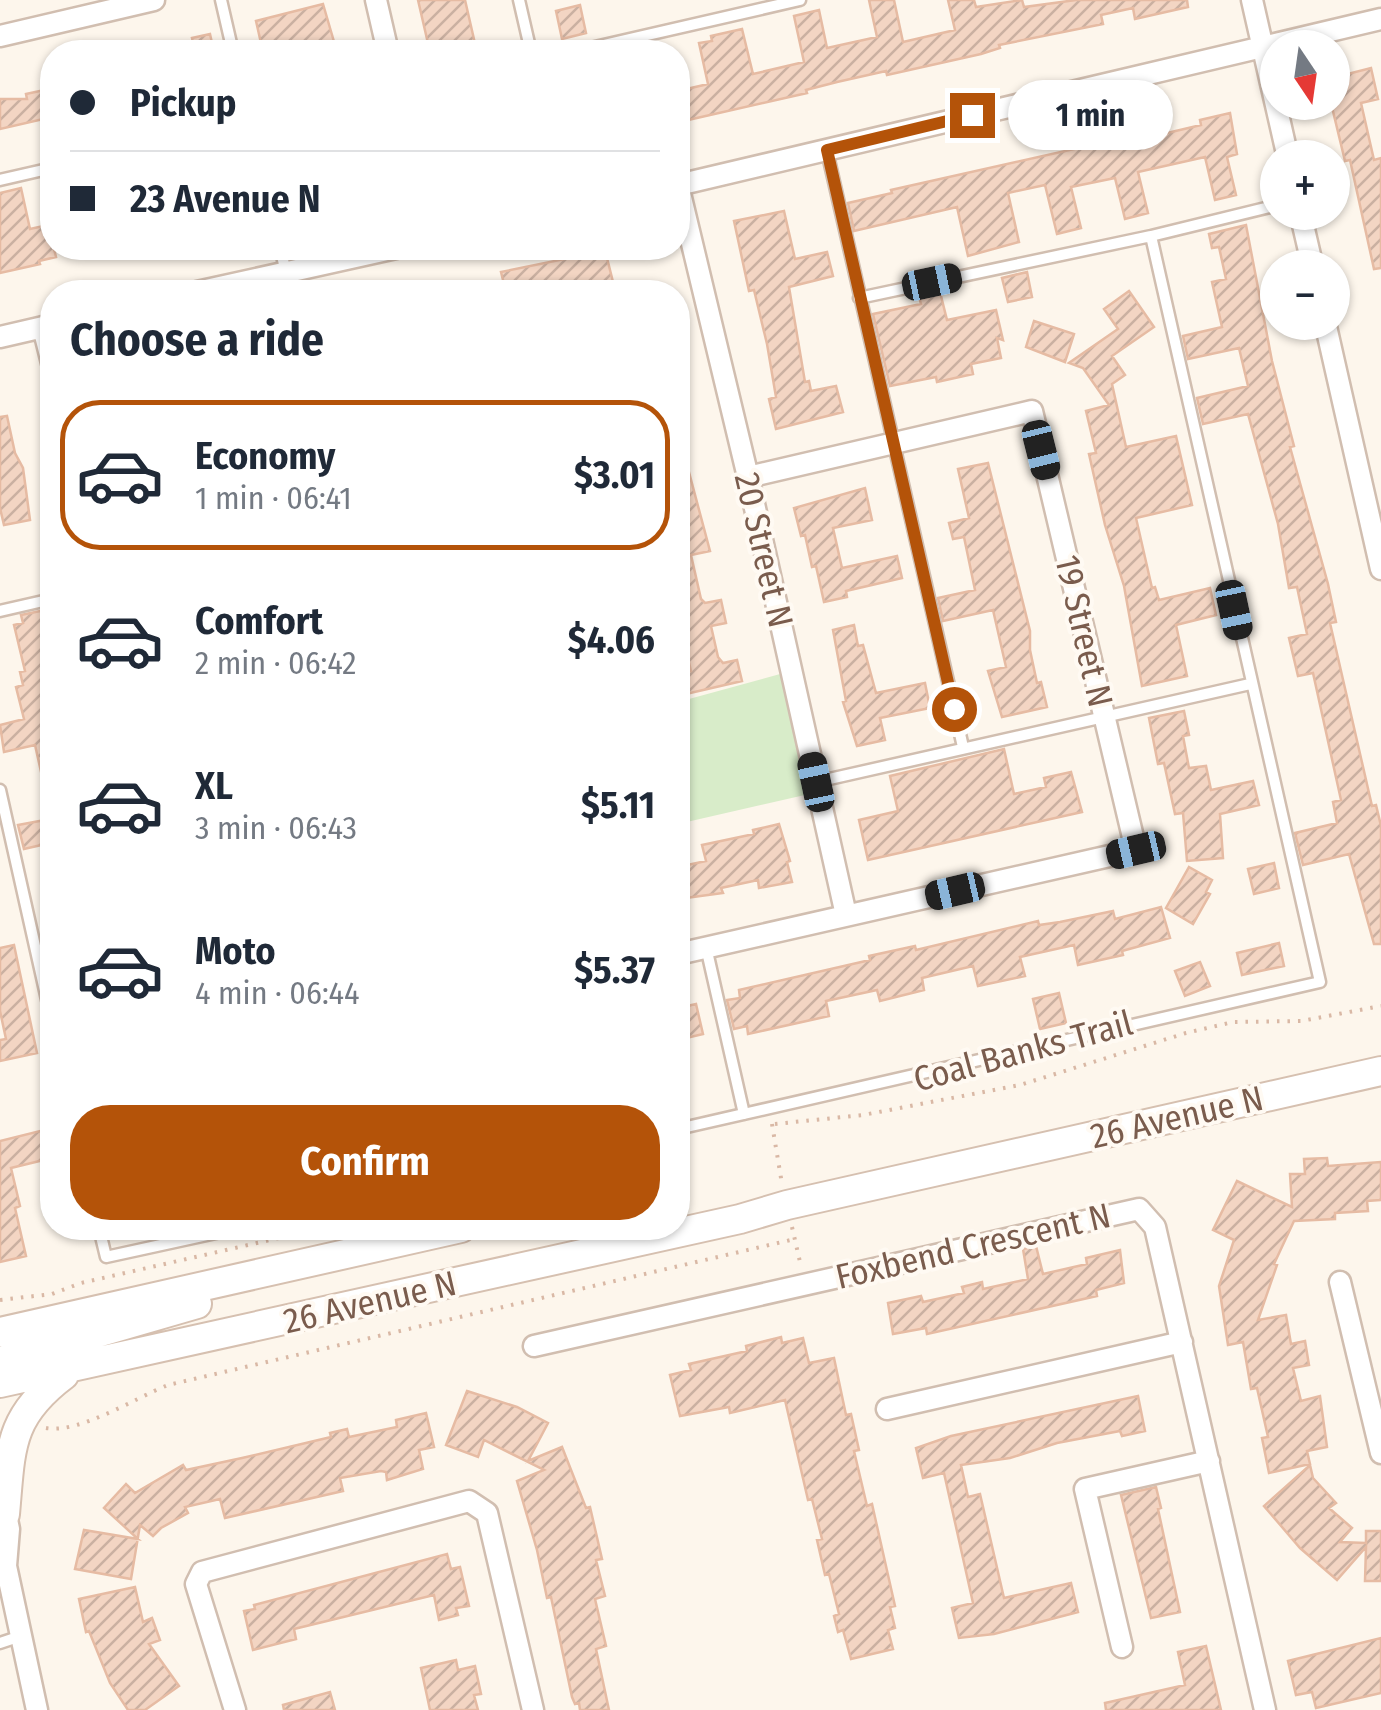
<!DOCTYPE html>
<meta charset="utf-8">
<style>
body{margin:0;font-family:"Fira Sans Condensed",sans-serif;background:#f6f6f7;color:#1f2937;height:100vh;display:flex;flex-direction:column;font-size:38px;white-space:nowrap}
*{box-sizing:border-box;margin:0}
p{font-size:32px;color:#747a83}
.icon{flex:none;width:55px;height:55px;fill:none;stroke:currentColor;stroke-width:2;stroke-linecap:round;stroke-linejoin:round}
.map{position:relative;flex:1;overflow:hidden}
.details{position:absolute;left:40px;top:280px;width:650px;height:960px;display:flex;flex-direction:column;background:#fff;border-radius:40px;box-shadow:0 2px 8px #0004}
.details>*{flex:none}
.top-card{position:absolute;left:40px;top:40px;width:650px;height:220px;border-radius:40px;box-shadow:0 2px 8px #0004;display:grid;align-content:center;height:220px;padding:0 30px;background:#fff}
.needle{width:65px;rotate:167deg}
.tools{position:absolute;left:1260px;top:30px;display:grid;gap:20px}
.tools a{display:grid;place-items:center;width:90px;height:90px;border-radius:50%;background:#fff;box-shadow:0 2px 8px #0004;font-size:50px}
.end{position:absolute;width:45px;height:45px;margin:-22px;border:12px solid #b45309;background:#fff;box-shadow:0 0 0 5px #fff}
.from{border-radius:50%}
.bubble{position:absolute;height:70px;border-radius:35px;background:#fff;box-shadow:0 2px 8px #0004;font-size:32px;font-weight:700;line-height:70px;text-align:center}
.car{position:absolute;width:30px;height:60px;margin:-30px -15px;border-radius:12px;box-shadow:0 0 8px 2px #0007;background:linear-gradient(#222 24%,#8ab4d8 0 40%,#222 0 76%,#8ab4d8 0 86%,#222 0)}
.top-card b{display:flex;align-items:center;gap:35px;height:95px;font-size:38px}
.top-card b+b{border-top:2px solid #e0e1e3}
.top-card i{width:25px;height:25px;background:#1f2937}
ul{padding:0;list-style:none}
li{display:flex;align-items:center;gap:30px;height:150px;margin:0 20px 15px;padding:0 10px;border:5px solid transparent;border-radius:40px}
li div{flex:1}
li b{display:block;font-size:38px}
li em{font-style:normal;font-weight:700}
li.current{border-color:#b45309}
li>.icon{width:90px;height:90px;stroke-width:1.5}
h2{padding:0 30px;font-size:45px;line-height:120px}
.cta{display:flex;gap:20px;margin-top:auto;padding:20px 30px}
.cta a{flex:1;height:115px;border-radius:40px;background:#b45309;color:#fff;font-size:40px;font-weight:700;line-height:115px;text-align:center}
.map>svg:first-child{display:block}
.park{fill:#d8ecc9}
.building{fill:url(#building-hatch);stroke:#e6bba3;stroke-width:2.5}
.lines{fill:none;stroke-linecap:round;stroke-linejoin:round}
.lane-casing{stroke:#d1beb0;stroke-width:15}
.street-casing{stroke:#d1beb0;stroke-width:25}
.secondary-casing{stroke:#d6c0b0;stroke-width:32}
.path{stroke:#d9b8a5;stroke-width:4;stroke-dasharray:2.5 8;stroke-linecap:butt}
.lane{stroke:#fff;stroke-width:10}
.street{stroke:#fff;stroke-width:20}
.secondary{stroke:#fff;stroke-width:28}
.route{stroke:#b45309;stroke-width:12}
.labels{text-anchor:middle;stroke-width:8;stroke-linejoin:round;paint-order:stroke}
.street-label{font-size:35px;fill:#7a5c4d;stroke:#fffaf3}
</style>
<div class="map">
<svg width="1381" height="1710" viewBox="0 0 1381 1710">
<defs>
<pattern id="building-hatch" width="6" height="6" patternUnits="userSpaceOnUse" patternTransform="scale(2.5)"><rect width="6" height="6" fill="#f3d5c3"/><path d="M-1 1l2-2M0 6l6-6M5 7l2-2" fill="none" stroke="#cab0a1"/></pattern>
</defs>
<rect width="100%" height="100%" fill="#fdf6ec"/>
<path class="park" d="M791,671L818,792L678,824V702Z"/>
<path class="building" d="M418,0H465L476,48L456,52H430Z
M869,0H894L903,42L955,30L948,0H974L976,7L1022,0L1024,7L1076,0H1187L1188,7L1135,19L1133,8L1101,15L1103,24L999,45L1000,48L981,54L887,75L886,71L837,82L806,90L807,93L688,120L686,116L678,118V91L708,84L699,43L712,41L711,36L742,29L753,74L804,62L794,16L819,10L827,48L877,37Z
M323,4L337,52H263L256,21Z
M580,5L586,33L562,39L556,11Z
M210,34L214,52H195L192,38Z
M1371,68L1378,99L1361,103L1374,160L1381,158V268L1374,269L1350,160L1345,161L1332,107V78Z
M49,89L52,117L0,129V99H27L26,94Z
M1230,113L1237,154L1227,157L1236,195L1215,200L1205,157L1138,172L1148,213L1125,219L1115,178L1071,187L1081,228L1057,234L1045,185L1008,193L1019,242L968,256L957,207L854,231L848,203L892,193L891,190L1119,139L1145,133L1146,138L1201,125L1200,120Z
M21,188L30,229L48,225L56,257L39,261L40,264L0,273V193Z
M784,211L795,259L827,252L833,276L789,287L805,382L809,381L811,391L836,386L843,412L776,429L769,399L776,397L767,344L754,290L749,291L734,221Z
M1246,225L1272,361L1294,446L1290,447L1328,584L1336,622L1330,623L1372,806L1376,805L1381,826V944H1374L1349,854L1303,865L1295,833L1337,823L1333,802L1341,800L1313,673L1298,676L1289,638L1307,634L1297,587L1289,588L1278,524L1248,414L1203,424L1197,398L1248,386L1239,348L1188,359L1183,336L1222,327L1212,282L1226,279L1219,247L1212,248L1209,234Z
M589,254L590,258L606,254L614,286L573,292H506L501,272Z
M1027,272L1032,297L1008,302L1002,278Z
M1129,291L1154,327L1112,356L1125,375L1112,384L1126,447L1176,436L1192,505L1136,518L1152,588L1155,587L1159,600L1210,588L1216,615L1176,625L1187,676L1142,686L1124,586L1105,525L1089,454L1096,453L1086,411L1109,405L1083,368L1069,363L1118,329L1104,309Z
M940,292L947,320L996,310L1003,340L997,338L1001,358L971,364L973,374L937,382L936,377L890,386L873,314L921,304L919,297Z
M1034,321L1074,334L1065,362L1026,347Z
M7,416L15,453L23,468L30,520L4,525L0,508V417Z
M678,446H682L710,551L691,555L701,599L705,603L721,600L726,623L711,626L718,657L723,663L737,660L742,681L686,694L682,673L691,671L682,633L678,634Z
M988,463L1030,631V650L1037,683L1041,682L1047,707L1002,717L988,671L1006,667L993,610L943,621L938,598L975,590L964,537L953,539L949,523L969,518L958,469Z
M865,488L872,520L833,528L842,568L897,556L902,578L846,591L847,597L824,602L816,566L812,567L805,535L801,536L794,508Z
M50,609L52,621V793L46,794L35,745L4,752L0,725L24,719L16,687L23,685L20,672L25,671L14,625L23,623L21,615Z
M854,625L858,646L863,645L876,693L925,683L930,708L880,718L885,740L857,746L843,702L846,701L833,630Z
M1184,711L1189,735L1183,736L1189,768L1206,766L1211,790L1253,781L1259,805L1220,814L1223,858L1187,861L1183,813L1175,814L1164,763L1158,764L1149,718Z
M1004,749L1014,794L1046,787L1044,778L1071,772L1082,812L868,860L859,820L898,811L890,776Z
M45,820L50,843L24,849L18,825Z
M779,824L790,861L787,862L792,882L759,888L758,880L721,888L723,893L678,899V867L706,861L702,845L754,834L753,830Z
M1274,863L1279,888L1254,894L1248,869Z
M1189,867L1212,880L1206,892L1210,894L1193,924L1166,908Z
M1161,907L1170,938L1122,951L1123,955L1078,965L1074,945L1020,957L1025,976L978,986L973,966L922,978L924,990L880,1001L877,990L826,1001L829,1016L748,1034L747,1026L734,1029L727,1000L740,998L739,990L870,960L869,956L915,946L916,950L1038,921L1039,925L1060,922L1113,911L1115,919Z
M1279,943L1284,966L1242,975L1237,953Z
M14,945L37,1053L0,1061V1040L6,1039L0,1011V948Z
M1200,962L1210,986L1185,996L1175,971Z
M1059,993L1066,1023L1040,1029L1033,999Z
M696,1004L703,1034L678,1040V1008Z
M52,1128V1158L11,1168L20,1206L15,1208L26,1256L0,1262V1141Z
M1327,1158L1328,1166L1381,1162V1200L1367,1201L1368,1211L1335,1213V1219L1294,1221L1274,1264L1277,1265L1258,1320L1286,1315L1291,1344L1305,1341L1309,1365L1293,1368L1301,1401L1320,1396L1327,1447L1307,1451L1310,1464L1269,1473L1262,1438L1268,1437L1257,1388L1251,1389L1243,1342L1228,1345L1219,1286L1234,1240L1213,1230L1237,1181L1292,1207L1290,1174H1305L1304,1159Z
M1036,1246L1043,1274L1087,1264L1086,1258L1120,1250L1124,1283L1096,1290L1097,1296L927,1334L926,1328L893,1334L888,1303L921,1296L923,1302L964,1293L962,1287L982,1282L983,1289L1028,1279L1023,1249Z
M781,1337L782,1343L803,1338L809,1363L834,1358L846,1415L851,1414L859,1450L854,1451L867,1506L872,1504L895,1606L890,1607L895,1628L888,1630L893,1649L851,1659L843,1630L838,1632L834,1616L839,1614L829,1574L825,1575L817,1540L822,1539L812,1499L808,1500L785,1400L730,1413L729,1407L680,1416L670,1375L691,1370L689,1364L747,1351L746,1346Z
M467,1391L517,1407L548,1423L528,1461L562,1447L586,1508L590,1507L602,1559L596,1560L605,1596L595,1599L606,1646L596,1649L609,1710H580L579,1703L575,1704L572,1697L551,1597L547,1598L537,1550L517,1481L544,1470L484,1440L478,1457L446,1445Z
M1138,1396L1145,1431L1122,1436L1120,1431L1057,1443L1010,1458L961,1465L968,1497L980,1494L1004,1598L1071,1583L1078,1612L994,1634L959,1638L952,1608L973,1603L944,1473L923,1478L916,1448L951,1436Z
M426,1413L434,1447L419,1450L423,1469L387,1480L386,1472L381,1471L340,1478L343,1491L225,1518L220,1499L185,1507L188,1513L161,1528L153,1536L140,1525L131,1579L75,1569L84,1530L138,1539L104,1508L126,1484L135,1493L183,1465L186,1470L242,1458L331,1437L330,1433L347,1429L349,1437L397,1427L396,1420Z
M1310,1465L1313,1478L1336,1503L1329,1508L1352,1528L1340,1542L1366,1543V1531H1381V1581H1365L1366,1547L1337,1580L1300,1548L1264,1506Z
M1156,1487L1161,1508L1158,1509L1180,1612L1151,1618L1121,1495Z
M447,1554L451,1569L460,1567L469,1606L456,1608L458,1615L439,1620L434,1595L294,1629L296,1639L253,1650L244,1611L255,1609L254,1605Z
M135,1587L143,1622L152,1618L160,1640L149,1644L179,1686L145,1710H128L110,1683L89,1631L86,1632L79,1599Z
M1381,1638V1693L1316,1708L1312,1692L1296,1695L1288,1661Z
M1206,1646L1221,1710H1106L1105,1703L1185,1685L1178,1652Z
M456,1660L458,1670L475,1666L481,1694L474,1695L478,1710H430L421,1668Z
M330,1692L335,1710H284L283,1705Z"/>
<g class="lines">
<g class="lane-casing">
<path id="lane" d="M221,0L233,52
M519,0L531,52
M573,52L800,0
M827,151L963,747
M0,180L52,168
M280,248L286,272
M859,298L1151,236L1278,205
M0,611L52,599
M816,782L1250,684
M0,790L52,1022
M706,947L744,1114
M678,1129L1320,982L1151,236
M99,1228L106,1257L239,1228
M0,1643L21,1636"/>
</g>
<g class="street-casing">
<path id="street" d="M376,0L388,52
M1252,0L1288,158
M0,36L154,0
M678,185L748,477L846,915
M678,185L1381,19
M1300,212L1313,268
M197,292L396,248
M1325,322L1381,569
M43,327L52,363
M0,337L52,325
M678,954L1136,850L1032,411L748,477
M1340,1282L1381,1453
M534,1346L1139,1209L1155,1227L1265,1710
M887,1409L1182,1342
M3,1501L9,1529L6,1566L37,1710
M1122,1647L1085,1489L1209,1461
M235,1710L196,1584L202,1572L469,1501L487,1513L533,1710"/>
</g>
<g class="secondary-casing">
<path id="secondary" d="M0,1332L461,1228
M0,1361L197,1304
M0,1383L740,1219L787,1205L1381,1071
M5,1514C11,1448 8,1417 64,1375"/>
</g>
<path class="path" d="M772,1124L782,1184
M775,1124L863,1115L1020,1085L1186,1033L1233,1022L1301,1021L1381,1006
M792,1227L800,1262
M0,1300L52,1294L81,1283L323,1228
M46,1428C79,1434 135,1398 168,1385L795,1239"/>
<use href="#lane" class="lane"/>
<use href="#street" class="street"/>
<use href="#secondary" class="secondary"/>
</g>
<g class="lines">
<path class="route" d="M954,709L827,150L972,115"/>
</g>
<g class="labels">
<g class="street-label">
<text transform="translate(764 550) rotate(77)" y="12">20 Street N</text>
<text transform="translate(1084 631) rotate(77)" y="12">19 Street N</text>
<text transform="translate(1023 1051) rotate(-15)" y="12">Coal Banks Trail</text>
<text transform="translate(1177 1117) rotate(-13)" y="12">26 Avenue N</text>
<text transform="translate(973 1246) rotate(-13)" y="12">Foxbend Crescent N</text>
<text transform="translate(370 1302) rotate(-13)" y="12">26 Avenue N</text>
</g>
</g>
</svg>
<div class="tools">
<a><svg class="needle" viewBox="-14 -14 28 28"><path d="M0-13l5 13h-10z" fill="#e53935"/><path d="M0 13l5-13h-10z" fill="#747a83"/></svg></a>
<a>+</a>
<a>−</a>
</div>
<i class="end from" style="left:954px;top:709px"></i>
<i class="end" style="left:972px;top:115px"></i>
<div class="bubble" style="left:1008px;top:80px;width:165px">1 min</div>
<i class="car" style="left:932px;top:282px;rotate:78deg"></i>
<i class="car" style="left:1041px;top:450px;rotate:166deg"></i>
<i class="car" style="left:1234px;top:610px;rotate:168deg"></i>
<i class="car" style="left:816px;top:782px;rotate:348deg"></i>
<i class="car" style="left:1136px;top:850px;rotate:257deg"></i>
<i class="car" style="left:955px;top:891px;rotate:257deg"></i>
<div class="top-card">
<b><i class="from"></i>Pickup</b>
<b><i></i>23 Avenue N</b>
</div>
<section class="details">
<h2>Choose a ride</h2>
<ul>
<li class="current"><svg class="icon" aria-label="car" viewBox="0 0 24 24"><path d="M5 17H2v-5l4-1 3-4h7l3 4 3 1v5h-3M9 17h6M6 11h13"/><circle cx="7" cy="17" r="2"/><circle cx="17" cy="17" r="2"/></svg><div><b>Economy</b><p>1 min · 06:41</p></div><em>$3.01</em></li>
<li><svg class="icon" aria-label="car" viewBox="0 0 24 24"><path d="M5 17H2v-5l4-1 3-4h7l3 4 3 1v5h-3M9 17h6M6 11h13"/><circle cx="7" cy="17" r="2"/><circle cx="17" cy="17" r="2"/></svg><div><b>Comfort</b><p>2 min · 06:42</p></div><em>$4.06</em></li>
<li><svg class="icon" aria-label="car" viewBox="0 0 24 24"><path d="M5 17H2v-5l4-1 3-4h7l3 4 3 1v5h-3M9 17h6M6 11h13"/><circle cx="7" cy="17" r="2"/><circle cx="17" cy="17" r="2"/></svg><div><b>XL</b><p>3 min · 06:43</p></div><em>$5.11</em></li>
<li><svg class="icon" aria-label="car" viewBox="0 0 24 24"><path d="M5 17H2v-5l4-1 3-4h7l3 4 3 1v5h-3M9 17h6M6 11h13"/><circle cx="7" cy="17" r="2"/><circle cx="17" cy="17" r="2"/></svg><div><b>Moto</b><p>4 min · 06:44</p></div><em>$5.37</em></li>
</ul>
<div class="cta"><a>Confirm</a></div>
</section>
</div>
